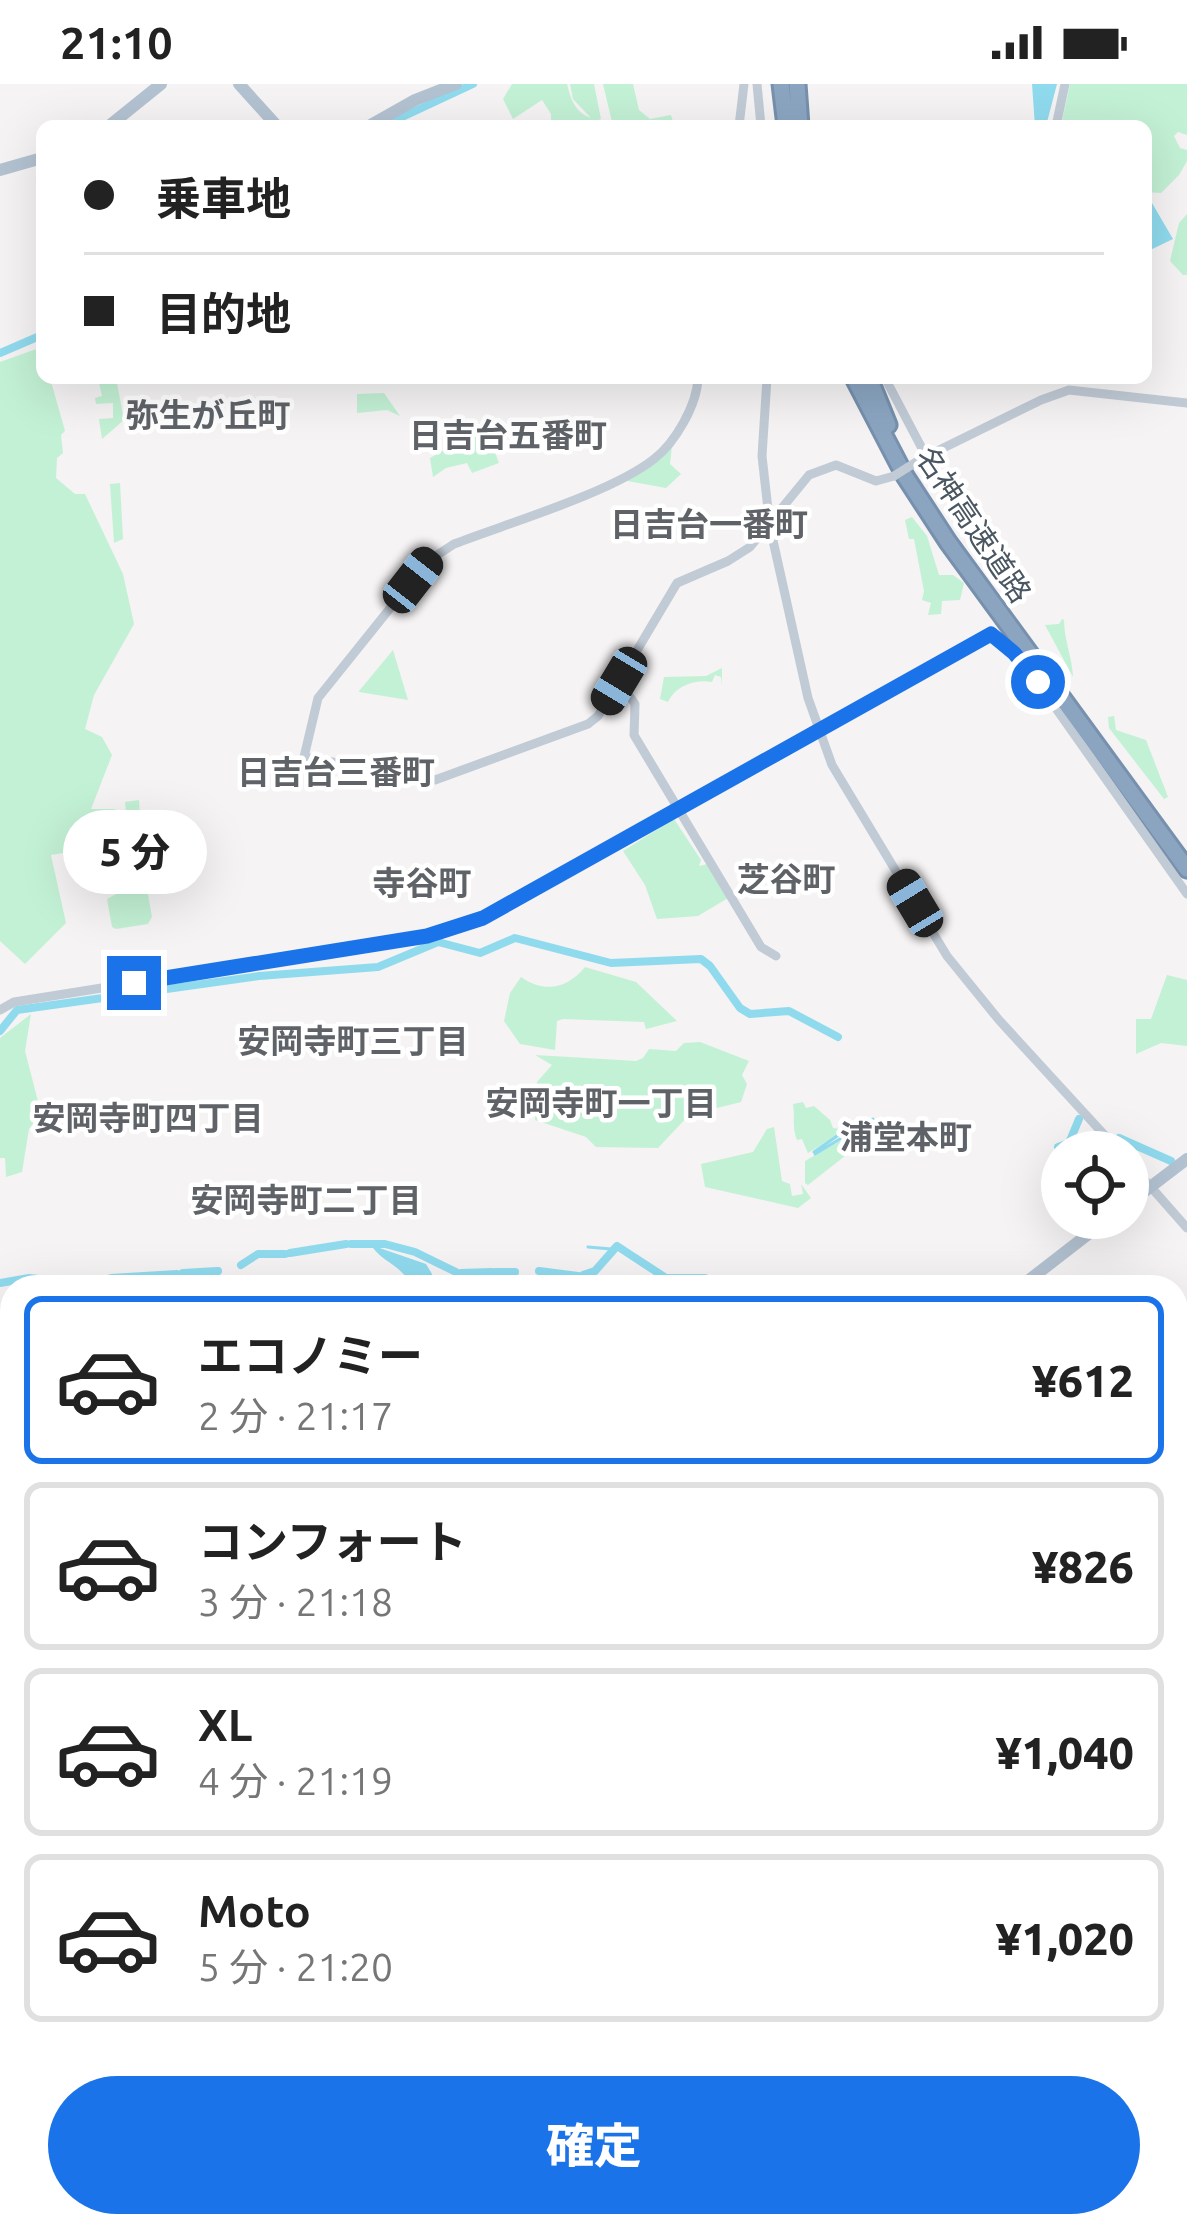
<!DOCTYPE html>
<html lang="ja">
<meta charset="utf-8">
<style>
body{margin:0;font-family:Ubuntu,"Noto Sans JP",sans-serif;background:#f2f2f2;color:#222;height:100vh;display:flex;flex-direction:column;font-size:45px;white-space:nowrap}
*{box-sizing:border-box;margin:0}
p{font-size:39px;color:#767676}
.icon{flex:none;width:66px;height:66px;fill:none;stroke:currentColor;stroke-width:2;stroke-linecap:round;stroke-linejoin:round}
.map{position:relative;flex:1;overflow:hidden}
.details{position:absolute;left:0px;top:1191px;width:1188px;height:963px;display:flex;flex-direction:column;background:#fff;border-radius:36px 36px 0 0;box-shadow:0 12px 48px #0002}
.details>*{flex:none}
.top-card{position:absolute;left:36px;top:36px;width:1116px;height:264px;border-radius:18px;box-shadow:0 12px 48px #0002;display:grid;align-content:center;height:264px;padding:0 48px;background:#fff}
.controls{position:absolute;left:1041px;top:1047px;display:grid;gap:24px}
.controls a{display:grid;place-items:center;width:108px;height:108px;border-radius:50%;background:#fff;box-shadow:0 12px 48px #0002;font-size:60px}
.end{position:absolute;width:54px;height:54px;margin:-27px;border:15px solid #1a73e8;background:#fff;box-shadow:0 0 0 6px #fff}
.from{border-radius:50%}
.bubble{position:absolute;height:84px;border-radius:42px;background:#fff;box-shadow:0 12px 48px #0002;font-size:39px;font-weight:800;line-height:84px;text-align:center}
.car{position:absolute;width:36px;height:72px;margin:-36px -18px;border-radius:15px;box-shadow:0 0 9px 3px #0007;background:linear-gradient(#222 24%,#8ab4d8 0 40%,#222 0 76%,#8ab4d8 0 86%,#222 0)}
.top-card b{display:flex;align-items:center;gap:42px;height:114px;font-size:45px}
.top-card b+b{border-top:3px solid #e0e0e0}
.top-card i{width:30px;height:30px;background:#222}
ul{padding:21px 0 0;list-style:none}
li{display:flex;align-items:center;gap:36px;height:168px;margin:0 24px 18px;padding:0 24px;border:6px solid #e0e0e0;border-radius:18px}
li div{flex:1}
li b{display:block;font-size:45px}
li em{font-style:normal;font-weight:800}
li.current{border-color:#1a73e8}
li>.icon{width:108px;height:108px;stroke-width:1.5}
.cta{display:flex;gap:24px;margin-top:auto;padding:24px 48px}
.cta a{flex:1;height:138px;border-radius:72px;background:#1a73e8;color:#fff;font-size:48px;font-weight:800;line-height:138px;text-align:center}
.status{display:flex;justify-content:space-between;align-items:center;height:84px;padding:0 60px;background:#fff;direction:ltr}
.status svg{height:33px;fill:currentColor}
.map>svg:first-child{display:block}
.green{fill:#c3f1d5}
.water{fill:#90daee}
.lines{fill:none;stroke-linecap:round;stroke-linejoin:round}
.stream{stroke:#90daee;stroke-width:3}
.river{stroke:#90daee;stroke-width:8}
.highway-casing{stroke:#7690ad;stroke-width:21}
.secondary{stroke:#c1cbd6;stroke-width:9}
.primary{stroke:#b3c2d1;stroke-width:12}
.highway{stroke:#8ba5c1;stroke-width:15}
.secondary-bridge{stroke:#c1cbd6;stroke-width:9}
.route{stroke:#1a73e8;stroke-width:15}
.labels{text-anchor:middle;stroke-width:9;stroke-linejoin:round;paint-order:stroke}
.street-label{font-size:30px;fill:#4a5661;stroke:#fff}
.neighbourhood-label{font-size:33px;font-weight:bold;fill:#5f6368;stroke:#fff}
</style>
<div class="status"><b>21:10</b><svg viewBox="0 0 49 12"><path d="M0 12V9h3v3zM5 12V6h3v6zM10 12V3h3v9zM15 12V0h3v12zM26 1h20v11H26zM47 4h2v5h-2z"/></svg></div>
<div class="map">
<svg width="1187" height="2152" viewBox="0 0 1187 2152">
<rect width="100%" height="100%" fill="#f5f3f3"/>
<path class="green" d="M512,0H567C571,16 575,28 591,34L573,15L570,0H594L601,35L597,37L607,42H551V30L542,16L513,35L503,15Z
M603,0H633L639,26L650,35L671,31L674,41L613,42Z
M1070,0H1187V51L1178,48L1174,52L1180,64L1187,66V77L1179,91L1161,109L1146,108V42H1061Z
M1187,130V191H1183L1170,177L1179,139Z
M42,263V294H50L65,347L61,351L63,369L57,374L56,394L75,410H85L123,490L134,540L94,611L85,645L102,653L112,671L91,725H115L117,760L51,771L66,839L25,880L0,857V278Z
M116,294L124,336L102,355L99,335L113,334V319L96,320L95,314L102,312L99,299Z
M384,309L400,332L387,326L357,329V310Z
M485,342L499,379L472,389L467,379L446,384L433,393L430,374Z
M672,362L670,380L681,390L666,404L622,396Z
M120,399L123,455L114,459L110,400Z
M912,433L927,452L939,491H953L964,499L960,516L942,517L941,530L928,531L931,519L922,516L924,507L914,455H909L905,436Z
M1062,535L1064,536C1064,556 1072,572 1073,593L1045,541L1059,540Z
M393,566L408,616L359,608V607Z
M722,584V601L721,593L715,591L712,598C695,595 675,602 668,618L660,615L664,593L706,592Z
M1114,632L1116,646L1146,656L1168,713L1164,715L1109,644L1108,633Z
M139,716L142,771L128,778L121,761V741L127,739L125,718Z
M674,735L701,776L699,782L708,780L728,814L698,832L657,835L645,801L623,767Z
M145,793L152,833L148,840L116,845L112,843L107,815L118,809L119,804Z
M585,883L636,898L677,937L646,945L644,938L563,935L557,937L555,966L520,960L504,937L510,909L521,893C545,910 568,904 585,883Z
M1167,891L1187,896V962L1161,959L1136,970V935H1151Z
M31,930L25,967L41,1029L29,1045L22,1088L6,1093L5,1074H0V954Z
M700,958L749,977L742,991L747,1000L741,1018L717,1024L707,1020L715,1010L705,1014L658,1064L596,1063L586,1053L535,1036L537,998L552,981L535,971L636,977L643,974L649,965L676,967L684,959Z
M803,1018L806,1024L814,1022L830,1036L833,1044L846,1046L808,1069L802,1055L797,1056C792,1044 795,1033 793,1020Z
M867,1041L873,1050L808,1101L805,1099V1077Z
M774,1043L782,1097L790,1100L792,1112L803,1110L801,1100L811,1114L798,1124L705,1103L701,1080L753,1068L767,1045Z
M8,1638L12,1643V1925L0,1920V1649Z
M1187,1730V1793L1176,1798V1750Z
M12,1987V2142H248L237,2152H200L186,2145L157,2152H0V1988Z
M1187,2049V2147L1156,2142H1176V2050Z
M284,2142H896L890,2152H286Z"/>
<path class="water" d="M1032,0H1057L1046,42H1035Z
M1152,119L1173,155L1146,168V122Z
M371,1161L426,1180L432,1190L431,1200L405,1203L408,1196C398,1180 381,1177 371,1161Z"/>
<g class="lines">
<path class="stream" d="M814,1068L856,1039
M815,1070L873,1035
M588,1163L611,1165"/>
<path class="river" d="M383,42L473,0
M0,269L42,251
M0,947L17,926L259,892L378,883L438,858L480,869L515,854L611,879L701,875L710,882L740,924L750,930L789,927L838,953
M1119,1054L1171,1077
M1058,1063L1069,1059L1079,1035
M351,1160H385L415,1168L456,1188
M290,1169L346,1160
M241,1181L258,1170H285
M539,1187L578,1192
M496,1188H515
M183,1189L218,1187
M461,1189L492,1188
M583,1191L595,1187L617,1162L666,1194H705
M714,1197L718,1203
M0,1199L29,1194L91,1200L111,1194L177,1190
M1176,1619L1187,1624
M1176,1707L1187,1698
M0,1923L12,1929
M0,1983H12
M181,2152H196
M241,2152L252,2142"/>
<g class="highway-casing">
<path id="highway" d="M781,0L786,42
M797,0L800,42
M854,294L905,392L948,458L1187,785
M869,294L888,341"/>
</g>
<path class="secondary" d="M757,0L761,42
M739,42L744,0
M1056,42L1065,0
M698,294C697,321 675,359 654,375C611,409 508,439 454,460L428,477L318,614L304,673L435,696L588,640L598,632L677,499L728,477L750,463L809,391L836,381L876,397L894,392
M767,294L762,372L770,443L808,614L832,681L947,872L999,936L1120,1068
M885,294L926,372
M921,375L1041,316L1069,306L1187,319
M619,597L635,620L634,651L761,863L776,872
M0,926L14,918L33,915L427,852L483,834L991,550L1014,570L1038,599L1187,810
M1128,1077L1187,1144
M1176,1301L1187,1300
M1176,1830L1187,1824
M1176,1935L1187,1929
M1176,2026L1187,2025
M533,2142L544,2152
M1013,2142L1014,2152"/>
<path class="primary" d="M239,0L277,42
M109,42L161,0
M369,42L415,16L456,0
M0,86L42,74
M1128,1120L1187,1075
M1020,1203L1109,1134
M0,1321L12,1311"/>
<use href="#highway" class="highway"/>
<path class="secondary-bridge" d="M894,392L921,375"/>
</g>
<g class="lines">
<path class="route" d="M134,899L427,852L483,834L991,550L1014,569L1038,598"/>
</g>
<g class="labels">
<g class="street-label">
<text transform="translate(973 441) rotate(56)" y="10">名神高速道路</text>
</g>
<g class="neighbourhood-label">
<text x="208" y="343">弥生が丘町</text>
<text x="508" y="363">日吉台五番町</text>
<text x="709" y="452">日吉台一番町</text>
<text x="336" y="700">日吉台三番町</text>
<text x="786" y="807">芝谷町</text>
<text x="422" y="811">寺谷町</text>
<text x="353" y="969">安岡寺町三丁目</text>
<text x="601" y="1031">安岡寺町一丁目</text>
<text x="148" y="1046">安岡寺町四丁目</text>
<text x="906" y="1065">浦堂本町</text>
<text x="306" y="1128">安岡寺町二丁目</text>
</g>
</g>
</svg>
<div class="controls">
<a><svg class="icon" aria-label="locate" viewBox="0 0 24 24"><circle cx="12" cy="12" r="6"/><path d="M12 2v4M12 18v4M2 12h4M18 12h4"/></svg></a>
</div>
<i class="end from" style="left:1038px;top:598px"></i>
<i class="end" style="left:134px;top:899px"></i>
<div class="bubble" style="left:63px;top:726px;width:144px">5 分</div>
<i class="car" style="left:413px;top:496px;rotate:38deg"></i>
<i class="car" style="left:619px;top:597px;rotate:211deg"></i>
<i class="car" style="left:915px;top:819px;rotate:329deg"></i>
<div class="top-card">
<b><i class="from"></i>乗車地</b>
<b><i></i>目的地</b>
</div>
<section class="details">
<ul>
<li class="current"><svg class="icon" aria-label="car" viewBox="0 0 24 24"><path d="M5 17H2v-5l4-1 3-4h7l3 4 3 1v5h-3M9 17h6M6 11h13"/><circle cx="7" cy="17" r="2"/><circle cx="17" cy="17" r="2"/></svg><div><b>エコノミー</b><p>2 分 · 21:17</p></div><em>¥612</em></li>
<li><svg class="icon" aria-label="car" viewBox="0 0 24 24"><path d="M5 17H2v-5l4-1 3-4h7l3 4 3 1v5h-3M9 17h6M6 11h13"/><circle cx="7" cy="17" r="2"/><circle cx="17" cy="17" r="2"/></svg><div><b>コンフォート</b><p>3 分 · 21:18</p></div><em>¥826</em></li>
<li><svg class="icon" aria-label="car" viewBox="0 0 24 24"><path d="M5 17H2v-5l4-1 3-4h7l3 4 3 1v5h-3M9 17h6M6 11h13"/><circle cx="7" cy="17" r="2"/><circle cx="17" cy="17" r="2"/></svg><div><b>XL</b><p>4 分 · 21:19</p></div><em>¥1,040</em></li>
<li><svg class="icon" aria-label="car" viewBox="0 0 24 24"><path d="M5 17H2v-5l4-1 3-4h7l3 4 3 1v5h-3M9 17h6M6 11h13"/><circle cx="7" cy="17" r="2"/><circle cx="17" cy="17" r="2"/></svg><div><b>Moto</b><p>5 分 · 21:20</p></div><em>¥1,020</em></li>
</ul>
<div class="cta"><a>確定</a></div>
</section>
</div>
